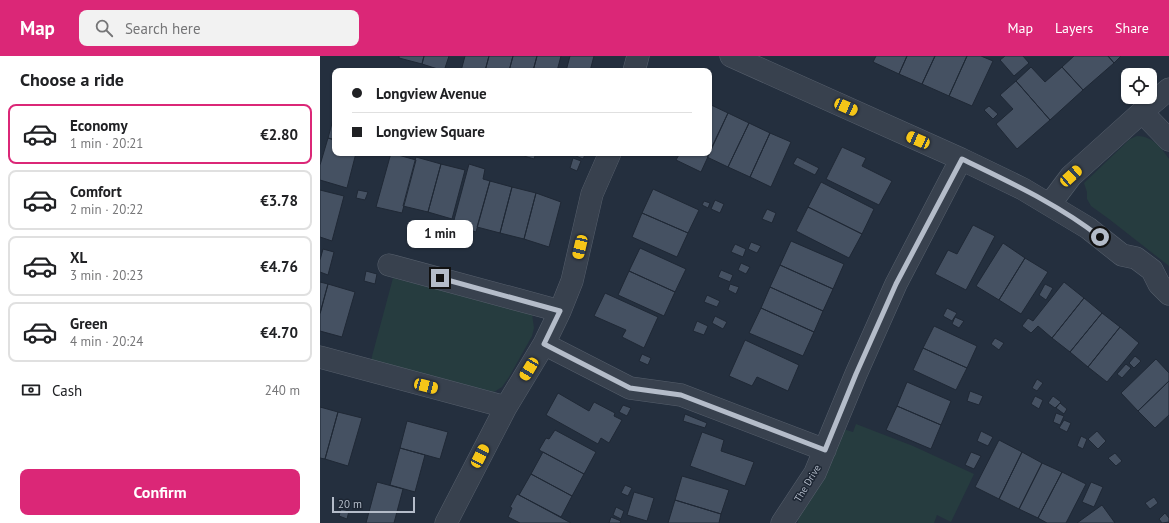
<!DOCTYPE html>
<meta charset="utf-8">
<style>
body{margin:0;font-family:"PT Sans",sans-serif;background:#f2f2f2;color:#202124;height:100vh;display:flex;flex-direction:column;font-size:15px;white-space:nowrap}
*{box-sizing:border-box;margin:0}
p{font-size:13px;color:#757577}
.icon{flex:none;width:22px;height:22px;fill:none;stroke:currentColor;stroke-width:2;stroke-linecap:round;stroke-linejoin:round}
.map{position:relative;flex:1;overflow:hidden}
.side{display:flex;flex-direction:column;background:#fff;width:320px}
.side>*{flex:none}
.guide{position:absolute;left:12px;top:12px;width:380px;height:88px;border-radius:8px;box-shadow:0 1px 3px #0004;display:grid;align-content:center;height:88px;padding:0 20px;background:#fff}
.buttons{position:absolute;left:801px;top:12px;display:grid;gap:8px}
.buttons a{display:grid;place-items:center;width:36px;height:36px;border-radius:8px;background:#fff;box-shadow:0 1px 3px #0004;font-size:20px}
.scale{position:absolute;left:12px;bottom:10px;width:83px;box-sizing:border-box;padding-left:4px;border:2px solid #b4bcc9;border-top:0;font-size:11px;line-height:14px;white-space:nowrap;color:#b4bcc9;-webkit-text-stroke:3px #1d2633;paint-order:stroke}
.end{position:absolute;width:18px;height:18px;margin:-9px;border:5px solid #b4bcc9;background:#111;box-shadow:0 0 0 2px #111}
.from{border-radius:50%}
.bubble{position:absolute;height:28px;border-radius:8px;background:#fff;box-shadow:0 1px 3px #0004;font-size:13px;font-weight:700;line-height:28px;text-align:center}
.car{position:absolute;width:12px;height:24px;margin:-12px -6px;border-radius:5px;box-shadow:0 0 3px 1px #0007;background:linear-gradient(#f5c518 24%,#345 0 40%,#f5c518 0 76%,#345 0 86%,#f5c518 0)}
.guide b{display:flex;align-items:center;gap:14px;height:38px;font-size:15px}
.guide b+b{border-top:1px solid #e0e0e0}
.guide i{width:10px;height:10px;background:#202124}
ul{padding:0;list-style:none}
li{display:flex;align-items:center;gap:12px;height:60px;margin:0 8px 6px;padding:0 12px;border:2px solid #e0e0e0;border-radius:8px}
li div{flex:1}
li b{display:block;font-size:15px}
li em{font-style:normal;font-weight:700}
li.active{border-color:#db2777}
li>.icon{width:36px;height:36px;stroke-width:1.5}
h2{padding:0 20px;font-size:18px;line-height:48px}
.pay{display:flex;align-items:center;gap:10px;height:44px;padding:0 20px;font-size:15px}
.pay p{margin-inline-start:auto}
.cta{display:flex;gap:8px;margin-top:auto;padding:8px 20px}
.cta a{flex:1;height:46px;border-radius:8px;background:#db2777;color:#fff;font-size:16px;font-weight:700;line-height:46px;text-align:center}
header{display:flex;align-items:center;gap:24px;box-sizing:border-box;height:56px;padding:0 20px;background:#db2777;color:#fff}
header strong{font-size:19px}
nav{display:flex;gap:22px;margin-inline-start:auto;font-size:14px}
.search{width:280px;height:36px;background:#f2f2f2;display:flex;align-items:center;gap:10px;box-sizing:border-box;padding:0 14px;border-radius:8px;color:#757577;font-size:15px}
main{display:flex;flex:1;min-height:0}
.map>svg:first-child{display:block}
.green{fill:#263c3f}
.building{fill:#455162;stroke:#1f2835}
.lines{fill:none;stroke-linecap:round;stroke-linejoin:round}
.minor-casing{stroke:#565f6c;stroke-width:23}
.minor{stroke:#38414e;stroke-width:22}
.route{stroke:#b4bcc9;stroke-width:5}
.labels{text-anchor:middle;stroke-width:3;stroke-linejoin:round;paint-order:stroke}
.street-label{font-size:10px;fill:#b4bcc9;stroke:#1d2633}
</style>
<header>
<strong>Map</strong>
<div class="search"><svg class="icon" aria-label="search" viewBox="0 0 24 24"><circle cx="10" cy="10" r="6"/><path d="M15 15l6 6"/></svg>Search here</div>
<nav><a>Map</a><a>Layers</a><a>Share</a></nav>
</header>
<main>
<section class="side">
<h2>Choose a ride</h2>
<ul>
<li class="active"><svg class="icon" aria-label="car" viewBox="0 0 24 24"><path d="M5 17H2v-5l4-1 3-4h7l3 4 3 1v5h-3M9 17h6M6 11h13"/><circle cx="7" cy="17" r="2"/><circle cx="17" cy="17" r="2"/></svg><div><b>Economy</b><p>1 min · 20:21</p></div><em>€2.80</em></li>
<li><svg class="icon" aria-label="car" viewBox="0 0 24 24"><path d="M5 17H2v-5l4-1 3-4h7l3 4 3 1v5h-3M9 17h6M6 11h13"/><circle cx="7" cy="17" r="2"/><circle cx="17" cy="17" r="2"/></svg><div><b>Comfort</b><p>2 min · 20:22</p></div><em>€3.78</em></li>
<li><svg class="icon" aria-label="car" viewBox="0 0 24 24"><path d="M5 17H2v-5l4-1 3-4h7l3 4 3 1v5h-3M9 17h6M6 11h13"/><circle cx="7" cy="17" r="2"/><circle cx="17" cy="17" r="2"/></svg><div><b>XL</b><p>3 min · 20:23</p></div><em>€4.76</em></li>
<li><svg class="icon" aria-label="car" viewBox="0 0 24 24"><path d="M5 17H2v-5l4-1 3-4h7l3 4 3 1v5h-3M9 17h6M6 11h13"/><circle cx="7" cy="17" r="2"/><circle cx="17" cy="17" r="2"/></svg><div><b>Green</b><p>4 min · 20:24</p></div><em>€4.70</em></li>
</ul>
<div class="pay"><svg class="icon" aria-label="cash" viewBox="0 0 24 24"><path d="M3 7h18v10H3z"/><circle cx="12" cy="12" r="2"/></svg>Cash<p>240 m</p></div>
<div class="cta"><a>Confirm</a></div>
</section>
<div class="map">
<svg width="849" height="467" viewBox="0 0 849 467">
<rect width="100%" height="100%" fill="#242f3e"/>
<path class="green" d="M817,80C832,80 841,91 849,103V210L789,163L771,150L767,143V136L764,127L810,83Z
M73,222L212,258L214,272L212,280L189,321L182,331L174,336L51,304Z
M536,368L593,390L654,418L631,466L617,459L614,467H478V460L523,373L533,376Z"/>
<path class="building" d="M79,0H104L102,8L79,2Z
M104,0H129L124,15L102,8Z
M145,0H169L165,15H141Z
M169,0H193L189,15H165Z
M193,0H217L213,15H189Z
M217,0H241L237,15H213Z
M250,0H274L270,15H246Z
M556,0H587L579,18L553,6Z
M587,0H615L602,28L579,18Z
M615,0H647L629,40L602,28Z
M647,0H661L673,5L652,50L629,40Z
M685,0H703L709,7L694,20L680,4Z
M754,0H788L794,7L763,34L742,11Z
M788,0H801L794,7Z
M711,11L725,26L742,11L763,34L730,64L696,25Z
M696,25L730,64L697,93L676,68L693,53L680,39Z
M389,48L408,57L381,116L356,104L360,97H389Z
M669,50L678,58L673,63L664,54Z
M15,56V84L8,82Z
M408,57L429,67L408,111L387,101Z
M429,67L450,77L430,121L408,111Z
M450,77L471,86L451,131L430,121Z
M8,82L15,84V97H36L27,132L0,124V109Z
M522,91L546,102L542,110L572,125L559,149L506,123Z
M71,97L96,104L82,157L56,151Z
M205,97H216L214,103L204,100Z
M258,97H266L263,103L256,100Z
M96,101L121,108L108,156L83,150Z
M477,101L499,112L495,119L473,108Z
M253,102L261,105L257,115L250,112Z
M121,108L145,114L132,163L108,156Z
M149,108L165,113L163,123L170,125L156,176L141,171L142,167L134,164Z
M170,125L192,131L180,177L157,171Z
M501,126L554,153L542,178L488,151Z
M192,131L216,137L204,183L180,177Z
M333,133L379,154L368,177L322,157Z
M0,134L24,140L12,185L0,181Z
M38,134L48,136L45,144L36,142Z
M216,137L241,146L229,191L204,183Z
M395,144L404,148L400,157L391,153Z
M384,145L390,147L388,152L382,149Z
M488,151L542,178L529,202L476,175Z
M447,153L456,157L452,167L442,163Z
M322,157L368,177L357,201L312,181Z
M653,169L675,180L646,234L615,218L628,194L637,198Z
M471,185L524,208L513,233L460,209Z
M431,186L441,190L437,197L428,193Z
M683,187L705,202L679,244L656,230Z
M415,188L426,193L423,201L411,196Z
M320,192L366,213L355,236L309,215Z
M3,193L14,196L8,219L0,216V204Z
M705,202L728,216L701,258L679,244Z
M421,207L430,211L426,218L418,214Z
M460,209L513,233L503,255L450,231Z
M401,214L413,219L410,226L398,221Z
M46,215L57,218L55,228L44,225Z
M309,215L355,236L344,260L298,239Z
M0,226L8,228L0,257Z
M744,226L764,242L732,282L718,270L711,277L702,270L708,262L713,265Z
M8,228L35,236L22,281L0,275V258Z
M410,228L419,231L416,238L408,234Z
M725,228L733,232L726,244L719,239Z
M450,231L503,255L494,276L441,252Z
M285,237L338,261L324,292L302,281L306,274L274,260Z
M387,239L400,245L397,251L384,246Z
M764,242L782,257L750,296L732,282Z
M441,252L494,276L483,300L429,277Z
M627,252L637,257L632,265L623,260Z
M782,257L800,271L768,311L750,296Z
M395,260L407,266L403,273L392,267Z
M635,261L644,265L639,272L632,268Z
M377,265L388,270L384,279L373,275Z
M614,270L657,290L647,312L603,292Z
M800,271L819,287L787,326L768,311Z
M675,282L684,287L679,294L671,288Z
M425,284L479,309L468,335L437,321L432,330L409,320Z
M603,292L647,312L636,334L593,314Z
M322,298L331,302L328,309L319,305Z
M815,300L821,305L814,312L809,307Z
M836,303L849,317V325L818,355L801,337Z
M806,308L811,312L802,322L797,318Z
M717,323L723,327L717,335L712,332Z
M849,325V359L835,372L818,355Z
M587,326L631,345L621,369L577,350Z
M650,335L663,340L659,349L647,345Z
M238,337L269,355L274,346L295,357L294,360L302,364L289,387L281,382L278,388L226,359Z
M715,340L723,344L719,353L711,348Z
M733,340L741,346L735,352L728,347Z
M740,347L747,353L744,358L736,352Z
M303,349L311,352L307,360L299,356Z
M577,350L621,369L611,393L566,374Z
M0,351L18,356L5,403L0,402Z
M18,356L42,362L28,410L5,403Z
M736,357L744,360L740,369L733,366Z
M365,358L387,367L385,372L363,365Z
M744,364L751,367L747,376L739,372Z
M87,365L128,376L120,403L80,392Z
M235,374L276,396L264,418L219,394L226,382L229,383Z
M661,375L673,381L668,390L657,385Z
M777,375L786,385L778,393L768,383Z
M382,376L404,384L401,395L434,406L425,430L370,410Z
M761,380L767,383L763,393L757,390Z
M679,384L702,396L679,443L655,431Z
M80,392L105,399L95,436L70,429Z
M223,396L264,418L252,440L211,418Z
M651,396L661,400L654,413L645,409Z
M702,396L722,407L699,453L679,443Z
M795,397L802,405L796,410L788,402Z
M722,407L742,416L718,462L699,453Z
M742,416L766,428L746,467H727L718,462Z
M211,418L252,440L241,461L199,439Z
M362,420L409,434L401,458L355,444Z
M57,426L83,433L74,467H46Z
M771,426L783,431L774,451L762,446Z
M305,429L312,432L308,440L301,437Z
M314,436L334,442L327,465L307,459Z
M197,438L199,439L251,467H200L188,461L192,452L190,451Z
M834,441L838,447L830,453L825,447Z
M355,444L401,458L399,467H348Z
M782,449L795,467H757Z
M296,451L304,455L301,463L293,459Z
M21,453L29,455L27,463L19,460Z
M845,457L849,462V466L842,467L839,463Z
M291,461L301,465L300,467H289Z"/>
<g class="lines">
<g class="minor-casing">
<path id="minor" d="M411,0L641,103L703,133L768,172L802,199L816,202L832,214L839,228L849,238
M314,15L318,0
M822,56L849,84
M730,148L751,120L822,56L849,33
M69,209L240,255
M224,288L310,332L361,339L505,394
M0,301L186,351
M126,467L186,351L224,288L240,255L252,225L272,138L290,97
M462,467L495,417L536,318L576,228L641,103"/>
</g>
<use href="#minor" class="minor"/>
</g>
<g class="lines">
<path class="route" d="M120,222L240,255L224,288L310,332L361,339L505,394L536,318L576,228L642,103C689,126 738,148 780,181"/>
</g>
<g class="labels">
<g class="street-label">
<text transform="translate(487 427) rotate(-59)" y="4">The Drive</text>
</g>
</g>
</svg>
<div class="buttons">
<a><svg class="icon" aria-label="locate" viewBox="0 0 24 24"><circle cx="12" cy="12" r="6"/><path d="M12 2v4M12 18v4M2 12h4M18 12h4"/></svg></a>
</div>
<div class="scale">20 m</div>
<i class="end from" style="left:780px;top:181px"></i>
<i class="end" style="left:120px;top:222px"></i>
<div class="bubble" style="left:87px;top:164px;width:66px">1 min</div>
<i class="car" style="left:526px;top:51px;rotate:114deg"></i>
<i class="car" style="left:598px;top:84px;rotate:294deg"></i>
<i class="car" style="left:751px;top:120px;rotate:48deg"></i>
<i class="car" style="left:260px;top:191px;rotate:193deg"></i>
<i class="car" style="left:209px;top:313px;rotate:211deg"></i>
<i class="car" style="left:106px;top:330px;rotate:105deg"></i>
<i class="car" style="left:160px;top:400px;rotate:27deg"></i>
<div class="guide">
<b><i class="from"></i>Longview Avenue</b>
<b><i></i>Longview Square</b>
</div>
</div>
</main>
